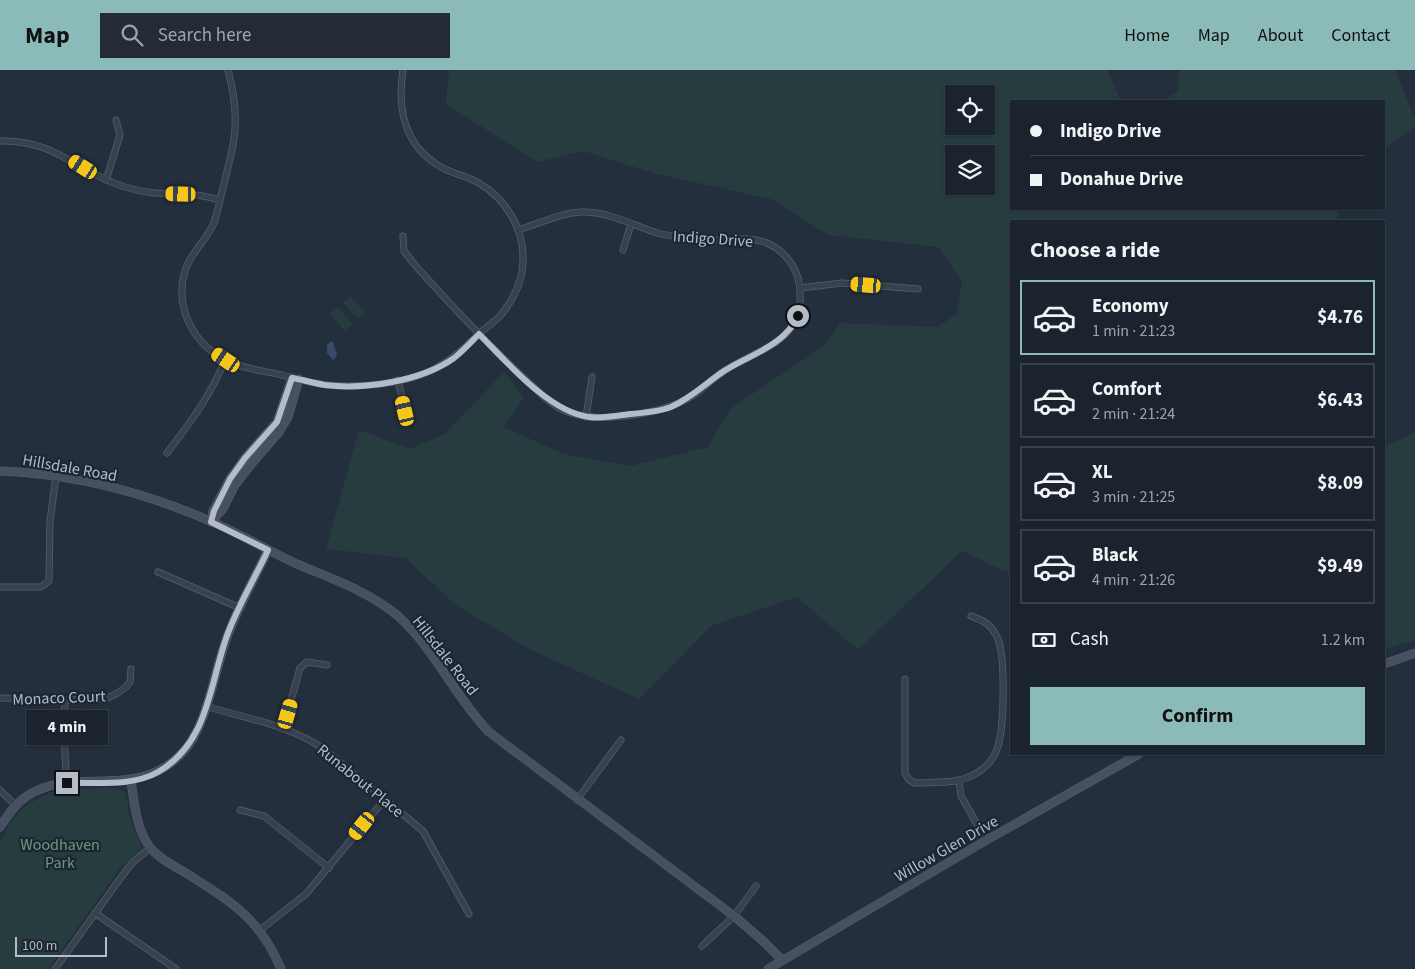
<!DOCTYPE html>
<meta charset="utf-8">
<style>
body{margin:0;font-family:"Source Sans 3",sans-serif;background:#242b36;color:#f1f3f6;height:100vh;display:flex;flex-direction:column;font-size:19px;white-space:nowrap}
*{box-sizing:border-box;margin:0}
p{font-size:16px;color:#a0a4aa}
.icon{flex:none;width:28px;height:28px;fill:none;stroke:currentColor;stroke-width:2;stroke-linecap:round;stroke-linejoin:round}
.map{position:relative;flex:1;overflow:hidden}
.side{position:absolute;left:1010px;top:150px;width:375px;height:535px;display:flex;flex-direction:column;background:#1b232e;border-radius:0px;box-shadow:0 1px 4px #0004,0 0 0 1px #39404a}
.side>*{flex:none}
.top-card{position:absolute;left:1010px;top:30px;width:375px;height:110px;border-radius:0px;box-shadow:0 1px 4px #0004,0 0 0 1px #39404a;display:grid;align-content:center;height:110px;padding:0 20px;background:#1b232e}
.buttons{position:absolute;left:945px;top:15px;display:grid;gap:10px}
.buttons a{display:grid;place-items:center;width:50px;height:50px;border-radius:0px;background:#1b232e;box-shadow:0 1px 4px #0004,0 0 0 1px #39404a;font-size:25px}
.scale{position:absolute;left:15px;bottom:12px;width:92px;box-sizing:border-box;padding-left:5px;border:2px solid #b4bcc9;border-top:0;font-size:14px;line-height:18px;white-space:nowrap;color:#b4bcc9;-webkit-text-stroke:4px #1d2633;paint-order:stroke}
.end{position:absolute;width:22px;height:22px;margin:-11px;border:6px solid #b4bcc9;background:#111;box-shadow:0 0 0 2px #111}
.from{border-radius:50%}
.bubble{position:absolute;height:35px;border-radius:0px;background:#1b232e;box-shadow:0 1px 4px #0004,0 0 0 1px #39404a;font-size:16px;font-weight:700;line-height:35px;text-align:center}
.car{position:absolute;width:15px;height:30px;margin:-15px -8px;border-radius:6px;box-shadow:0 0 4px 1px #0007;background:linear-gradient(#f5c518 24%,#345 0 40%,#f5c518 0 76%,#345 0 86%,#f5c518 0)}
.top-card b{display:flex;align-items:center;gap:18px;height:48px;font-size:19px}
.top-card b+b{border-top:1px solid #39404a}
.top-card i{width:12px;height:12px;background:#f1f3f6}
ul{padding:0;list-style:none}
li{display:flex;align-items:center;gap:15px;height:75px;margin:0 10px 8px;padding:0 10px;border:2px solid #39404a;border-radius:0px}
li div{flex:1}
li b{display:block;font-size:19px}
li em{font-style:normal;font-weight:700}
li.on{border-color:#8bbbb9}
li>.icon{width:45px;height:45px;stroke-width:1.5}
h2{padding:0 20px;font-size:22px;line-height:60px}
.pay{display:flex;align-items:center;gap:12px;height:55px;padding:0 20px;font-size:19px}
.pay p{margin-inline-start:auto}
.cta{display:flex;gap:10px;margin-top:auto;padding:10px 20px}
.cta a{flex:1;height:58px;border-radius:0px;background:#8bbbb9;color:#111;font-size:20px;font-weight:700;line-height:58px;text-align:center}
header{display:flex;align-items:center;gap:30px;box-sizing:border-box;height:70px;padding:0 25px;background:#8bbbb9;color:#111}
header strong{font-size:24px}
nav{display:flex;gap:28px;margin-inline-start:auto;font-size:18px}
.search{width:350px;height:45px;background:#242b36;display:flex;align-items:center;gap:12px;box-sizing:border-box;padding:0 18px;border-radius:0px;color:#a0a4aa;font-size:19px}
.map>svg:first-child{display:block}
.green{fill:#263c3f;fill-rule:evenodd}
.water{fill:#394c67}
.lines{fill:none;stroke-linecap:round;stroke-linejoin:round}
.street-casing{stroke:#565f6c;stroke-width:7}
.secondary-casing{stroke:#565f6c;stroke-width:9}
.street{stroke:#38414e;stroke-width:5.5}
.secondary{stroke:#465061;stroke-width:8}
.route{stroke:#b4bcc9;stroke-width:6}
.labels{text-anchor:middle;stroke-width:4.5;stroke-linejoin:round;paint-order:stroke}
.street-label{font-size:16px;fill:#b4bcc9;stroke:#1d2633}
.park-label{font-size:16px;fill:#6b9a76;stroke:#1d2633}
</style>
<header>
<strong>Map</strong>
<div class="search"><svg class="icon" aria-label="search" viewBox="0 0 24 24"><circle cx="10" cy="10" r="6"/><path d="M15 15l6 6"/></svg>Search here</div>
<nav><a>Home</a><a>Map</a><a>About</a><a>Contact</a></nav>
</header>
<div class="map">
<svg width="1415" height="899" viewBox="0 0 1415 899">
<rect width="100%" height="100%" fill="#242f3e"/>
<path class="green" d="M449,0H1107L1121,31H1011V139H1341L1336,151H1011V504L962,481L858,580L797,527L711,556L639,629L531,580L454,534L406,488L326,479L359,360L410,379L445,364L504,302L524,327L504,357L563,384L631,396L708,377L730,339L825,275L840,253L937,257L957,244L962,211L938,177L828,165L771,129L657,104L583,81L537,92L446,34ZM954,24H986V56H954ZM954,84H986V116H954Z
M1179,0H1395L1415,49V57L1384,79V31H1161L1178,22Z
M350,226L365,242L358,249L343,233Z
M338,237L353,254L345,261L330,244Z
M1415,362V570L1384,579V377Z
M117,718L126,723L130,749L141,772L140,780L121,797L48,899H0V773L10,753L19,742L30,733L52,722L71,719Z"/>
<path class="water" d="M332,271C335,275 334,280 337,283L336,287L333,290L327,283V275Z"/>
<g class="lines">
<g class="street-casing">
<path id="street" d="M228,0C234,22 237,47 234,69C232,84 227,100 224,114C220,128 218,143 213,155C206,170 192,182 186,198C173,236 193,275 228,291C244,299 264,301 282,305C296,309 312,313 327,315C360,318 407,314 436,298C455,287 464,278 480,263C486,257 495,252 501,245C513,230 523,210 523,190C524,159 506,129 479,113C467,106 453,104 441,97C404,76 397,38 403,0
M0,71C55,69 78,103 125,117C151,125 168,123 193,125C202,125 211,128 220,130
M106,110L120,65L116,50
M403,166L404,181L414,194C449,233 484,271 523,307C537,320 550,335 568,342C600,354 663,344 692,326C703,319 713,308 724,301C762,277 809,270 799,213C796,195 783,180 767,173C750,166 731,170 714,170C703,170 691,169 681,167C673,166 664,165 657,163C633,155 607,141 581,142C560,143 538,154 518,160
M623,180L631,154
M800,218L842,213L918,219
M398,310L405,341
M586,347L592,307
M167,383C190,353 211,325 225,290
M158,502L240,538
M0,517H41L49,511L50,451L56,406
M905,609V703L909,710L915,713C941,712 966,715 986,696C992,690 996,684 998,676C1004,657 1006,584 997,567C990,553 984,551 971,546
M0,628L65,630L105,629L116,624L126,617L130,612L131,599
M65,630L64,670L67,713
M205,636C245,648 289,655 324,679L423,761L469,844
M283,659L300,598L307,592L327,595
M959,712L961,726L986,770
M0,720L16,736
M577,730L621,670
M240,740L264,746L329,798
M95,843L176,899
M260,860L306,824L385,729
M702,876L734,846L756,816
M55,899L122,806L133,792L150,778"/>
</g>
<g class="secondary-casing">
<path id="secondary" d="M292,308L277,352L245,388L230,409L213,441L211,452L223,439L235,415L253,392L279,362L288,347L299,309
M0,401C75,404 151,424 219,455C246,467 271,482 297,494C332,509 368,521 398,546C435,579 455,627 489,662L734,846L762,870L782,890
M1384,594L1415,583
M131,710C134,732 136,757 149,776C158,788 174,796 186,803C230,831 260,848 281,899
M0,757C7,746 15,734 27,726C76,694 136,733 183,682C209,654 214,598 229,562C240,534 255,507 268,480
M768,899L978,775L1139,684"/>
</g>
<use href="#street" class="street"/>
<use href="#secondary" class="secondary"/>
</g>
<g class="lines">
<path class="route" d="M67,713C95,712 132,717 158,702C210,672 209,613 228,563C239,534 255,508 268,480L211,452L214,441L230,409L245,388L277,352L292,308C303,310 314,313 325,315C364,320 422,311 454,288C463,281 471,272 479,264C507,292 549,342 589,347C602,349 616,346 630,344C643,343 658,342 671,337C691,328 706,313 724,301C751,284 784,276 798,246"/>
</g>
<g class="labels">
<g class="street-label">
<text transform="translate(713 168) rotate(4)" y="6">Indigo Drive</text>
<text transform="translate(70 397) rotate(10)" y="6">Hillsdale Road</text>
<text transform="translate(446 585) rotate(52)" y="6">Hillsdale Road</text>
<text transform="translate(59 627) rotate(-2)" y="6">Monaco Court</text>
<text transform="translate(361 710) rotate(39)" y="6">Runabout Place</text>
<text transform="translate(946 778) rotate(-30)" y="6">Willow Glen Drive</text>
</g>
<g class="park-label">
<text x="60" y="780">Woodhaven<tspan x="60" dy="18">Park</tspan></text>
</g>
</g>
</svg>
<div class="buttons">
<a><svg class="icon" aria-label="locate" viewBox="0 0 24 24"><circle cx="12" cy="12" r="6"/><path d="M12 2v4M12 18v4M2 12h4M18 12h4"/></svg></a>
<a><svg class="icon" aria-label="layers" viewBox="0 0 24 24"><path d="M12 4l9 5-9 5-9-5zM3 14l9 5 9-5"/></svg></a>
</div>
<div class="scale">100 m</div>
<i class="end from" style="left:798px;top:246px"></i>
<i class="end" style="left:67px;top:713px"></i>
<div class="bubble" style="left:26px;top:640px;width:82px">4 min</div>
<i class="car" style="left:83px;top:97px;rotate:302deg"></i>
<i class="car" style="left:181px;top:124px;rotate:271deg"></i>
<i class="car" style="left:866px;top:215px;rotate:275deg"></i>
<i class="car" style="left:226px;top:290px;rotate:304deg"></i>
<i class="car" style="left:405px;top:341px;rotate:347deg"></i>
<i class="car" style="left:288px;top:644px;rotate:16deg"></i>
<i class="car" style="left:362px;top:756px;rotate:219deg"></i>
<div class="top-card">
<b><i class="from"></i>Indigo Drive</b>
<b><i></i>Donahue Drive</b>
</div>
<section class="side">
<h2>Choose a ride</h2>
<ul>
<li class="on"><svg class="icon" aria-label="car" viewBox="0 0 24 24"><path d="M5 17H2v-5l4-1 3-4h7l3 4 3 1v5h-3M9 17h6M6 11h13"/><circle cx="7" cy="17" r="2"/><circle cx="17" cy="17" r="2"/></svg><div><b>Economy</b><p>1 min · 21:23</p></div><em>$4.76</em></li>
<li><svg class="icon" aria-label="car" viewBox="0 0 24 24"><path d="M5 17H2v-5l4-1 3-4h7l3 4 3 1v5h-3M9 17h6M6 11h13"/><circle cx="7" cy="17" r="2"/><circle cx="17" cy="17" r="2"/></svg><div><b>Comfort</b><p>2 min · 21:24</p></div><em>$6.43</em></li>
<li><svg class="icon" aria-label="car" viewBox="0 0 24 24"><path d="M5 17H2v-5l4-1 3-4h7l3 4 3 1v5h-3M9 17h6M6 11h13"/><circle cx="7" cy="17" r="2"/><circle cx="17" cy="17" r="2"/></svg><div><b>XL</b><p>3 min · 21:25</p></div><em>$8.09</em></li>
<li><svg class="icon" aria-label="car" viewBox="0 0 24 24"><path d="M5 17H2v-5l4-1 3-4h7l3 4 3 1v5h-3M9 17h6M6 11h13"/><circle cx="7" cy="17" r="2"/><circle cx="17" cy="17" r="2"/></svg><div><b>Black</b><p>4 min · 21:26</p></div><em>$9.49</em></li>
</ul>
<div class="pay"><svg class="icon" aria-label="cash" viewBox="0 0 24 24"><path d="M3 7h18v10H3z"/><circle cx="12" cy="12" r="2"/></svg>Cash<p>1.2 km</p></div>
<div class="cta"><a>Confirm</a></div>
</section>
</div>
